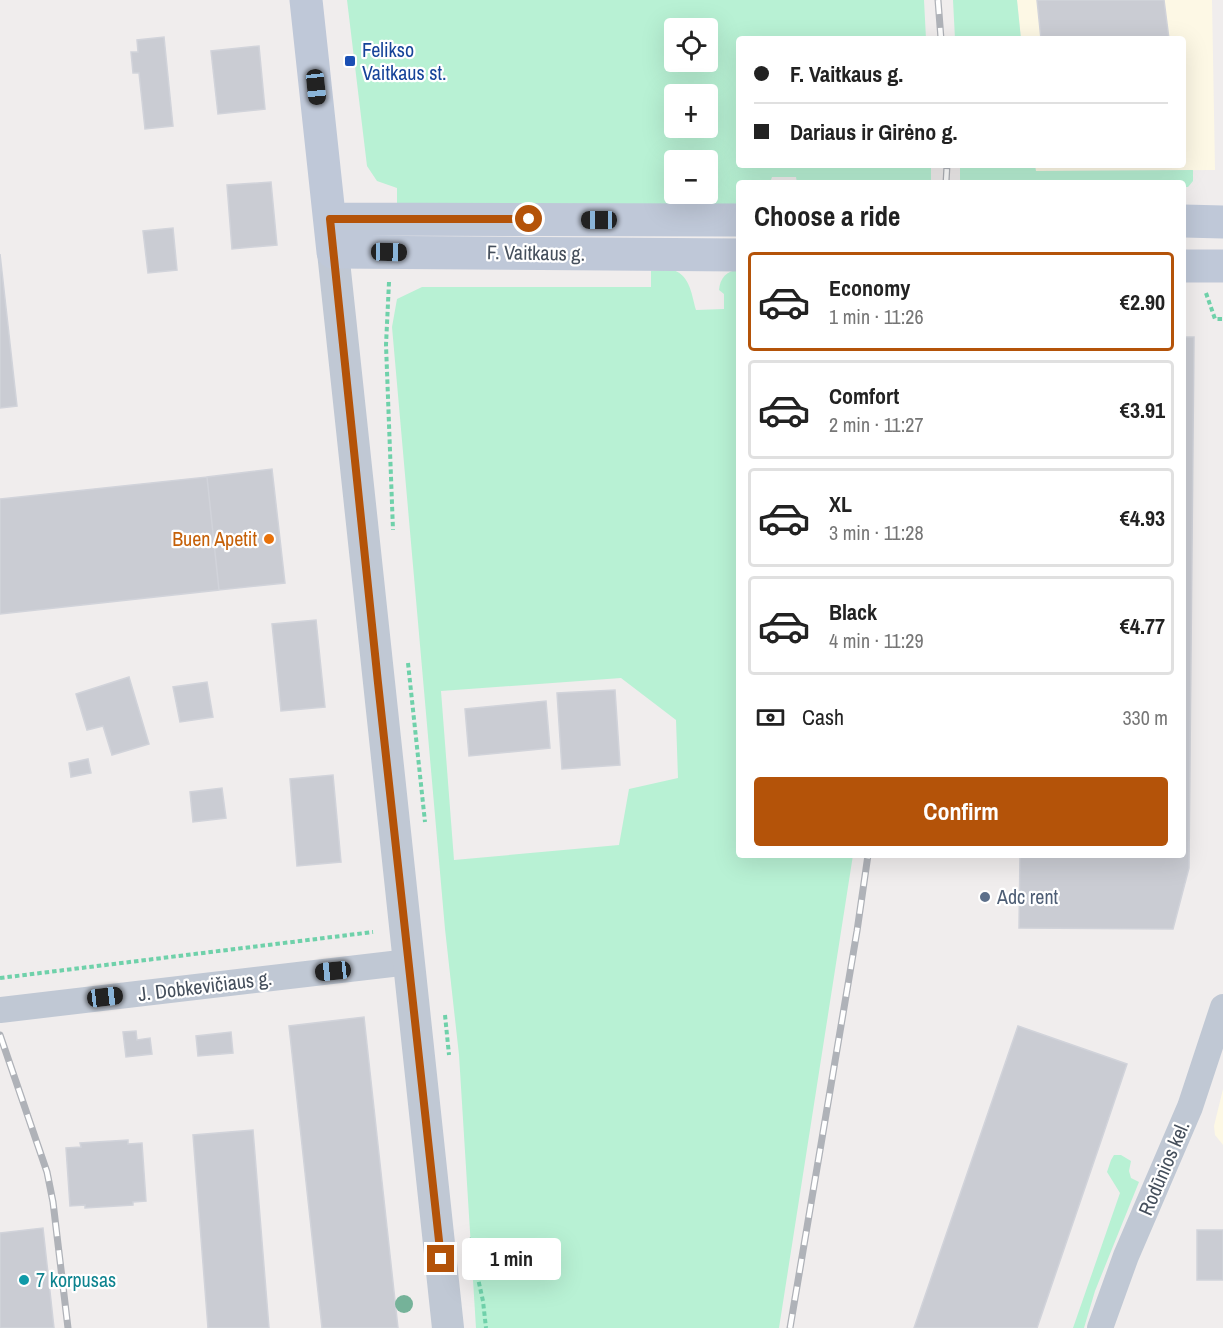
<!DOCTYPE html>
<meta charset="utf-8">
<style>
body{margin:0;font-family:"Archivo Narrow",sans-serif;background:#f2f2f2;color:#222;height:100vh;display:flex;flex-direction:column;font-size:22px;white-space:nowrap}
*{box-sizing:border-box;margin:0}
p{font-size:20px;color:#767676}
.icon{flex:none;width:33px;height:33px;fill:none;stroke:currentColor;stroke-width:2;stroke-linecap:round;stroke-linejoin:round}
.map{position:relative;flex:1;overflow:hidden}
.panel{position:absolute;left:736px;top:180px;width:450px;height:678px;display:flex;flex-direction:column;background:#fff;border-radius:6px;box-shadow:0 6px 24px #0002}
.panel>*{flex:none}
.banner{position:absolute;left:736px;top:36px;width:450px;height:132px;border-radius:6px;box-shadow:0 6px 24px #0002;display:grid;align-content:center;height:132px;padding:0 18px;background:#fff}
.buttons{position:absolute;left:664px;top:18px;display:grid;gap:12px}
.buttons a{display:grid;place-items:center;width:54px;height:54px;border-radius:6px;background:#fff;box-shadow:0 6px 24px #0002;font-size:30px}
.end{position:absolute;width:27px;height:27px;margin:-14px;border:8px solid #b45309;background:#fff;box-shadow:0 0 0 3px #fff}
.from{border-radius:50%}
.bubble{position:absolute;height:42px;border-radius:6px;background:#fff;box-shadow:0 6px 24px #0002;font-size:20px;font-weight:800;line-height:42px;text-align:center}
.car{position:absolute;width:18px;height:36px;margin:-18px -9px;border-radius:8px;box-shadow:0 0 4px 2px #0007;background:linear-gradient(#222 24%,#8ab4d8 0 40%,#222 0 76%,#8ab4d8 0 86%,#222 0)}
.banner b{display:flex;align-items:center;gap:21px;height:57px;font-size:22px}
.banner b+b{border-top:2px solid #e0e0e0}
.banner i{width:15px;height:15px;background:#222}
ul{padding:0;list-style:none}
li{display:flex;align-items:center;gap:18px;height:99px;margin:0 12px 9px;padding:0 6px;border:3px solid #e0e0e0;border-radius:6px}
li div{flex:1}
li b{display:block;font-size:22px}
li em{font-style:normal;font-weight:800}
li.active{border-color:#b45309}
li>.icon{width:54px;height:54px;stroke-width:1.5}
h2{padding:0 18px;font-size:27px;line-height:72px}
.pay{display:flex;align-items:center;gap:15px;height:66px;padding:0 18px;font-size:22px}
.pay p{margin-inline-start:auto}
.button{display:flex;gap:12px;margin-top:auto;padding:12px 18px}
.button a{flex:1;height:69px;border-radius:6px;background:#b45309;color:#fff;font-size:24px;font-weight:800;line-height:69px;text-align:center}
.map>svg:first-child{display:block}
.commercial{fill:#fdf8e5}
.green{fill:#b8f1d4;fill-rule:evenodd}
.building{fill:#caccd3;stroke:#d1d3da;stroke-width:1.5}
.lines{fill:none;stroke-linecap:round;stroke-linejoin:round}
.path{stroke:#6fd1aa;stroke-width:4;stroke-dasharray:4.5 3;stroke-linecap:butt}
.minor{stroke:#c0c8d4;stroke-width:26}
.tertiary{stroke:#c0c8d4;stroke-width:32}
.secondary{stroke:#bfc8d8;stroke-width:33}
.rail-casing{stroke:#afb2b8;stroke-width:7}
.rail{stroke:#fff;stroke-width:4.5;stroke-dasharray:14;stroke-linecap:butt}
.tree{fill:#75b299}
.route{stroke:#b45309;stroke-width:8}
.transit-dot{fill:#1a4fb4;stroke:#fff;stroke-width:2}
.food-dot{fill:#e8710a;stroke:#fff;stroke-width:2}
.service-dot{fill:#5c6f8a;stroke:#fff;stroke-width:2}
.culture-dot{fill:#0f9aa8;stroke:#fff;stroke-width:2}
.labels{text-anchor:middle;stroke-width:4.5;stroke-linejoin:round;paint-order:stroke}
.transit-label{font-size:20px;fill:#164399;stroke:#fff;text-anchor:start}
.street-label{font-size:20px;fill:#454f5c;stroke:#fff}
.food-label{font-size:20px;fill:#c56008;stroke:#fff;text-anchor:end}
.service-label{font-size:20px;fill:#4e5e75;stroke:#fff;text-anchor:start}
.culture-label{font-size:20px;fill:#0d838f;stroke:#fff;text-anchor:start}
</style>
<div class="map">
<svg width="1223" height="1328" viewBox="0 0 1223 1328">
<rect width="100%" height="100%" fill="#f0eded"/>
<path class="commercial" d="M1017,0H1212L1215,170L1035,171V165H1184V39H1021Z
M1223,1089V1145L1215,1135L1214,1126Z"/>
<path class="green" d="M347,0H924L926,39H740V165H931V183H797L796,177H772L770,183H740L739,205L397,204V188L377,181L367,166ZM675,28H708V62H675ZM675,94H708V128H675ZM675,160H708V194H675Z
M953,0H1017L1021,39H955Z
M960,165H1035L1036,171L1193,170V181L1188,187H1184V183H960Z
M670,269C690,274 691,292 696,310L724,309V294L719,290C720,278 727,270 739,270L740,855H853L779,1328H476L459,1055L445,929L392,327L397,299L422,287H651V271ZM621,678L676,720L678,778L629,789L619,845L454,860L441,691Z
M1114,1155H1121L1131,1161L1129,1171L1131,1178L1139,1182L1095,1291L1084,1328H1073L1120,1193L1107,1172L1111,1160Z"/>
<path class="building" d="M1037,0H1164L1169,39H1041Z
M164,37L173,126L145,129L139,73H133L131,52H138L137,40Z
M259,46L265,109L218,114L211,51Z
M271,182L277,245L232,249L227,185Z
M173,228L177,270L148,273L143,231Z
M0,254L17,406L0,408Z
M1184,337H1194L1189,868L1173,929L1019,928L1020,855H1184Z
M272,469L285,583L219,590L207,477Z
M207,477L219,590L0,614V499Z
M316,620L325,707L281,711L272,624Z
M129,677L149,744L112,755L103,726L87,730L76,694Z
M207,682L213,717L180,722L173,687Z
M615,690L620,765L562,769L557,693Z
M546,701L550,748L469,756L465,709Z
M88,759L91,773L71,777L69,763Z
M333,775L341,862L297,866L290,779Z
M222,788L226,818L193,822L190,792Z
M364,1017L398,1328H322L289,1026Z
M1018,1026L1127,1064L1103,1135L1037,1328H914Z
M136,1031L137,1040L150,1038L152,1054L126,1057L123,1032Z
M231,1032L233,1053L198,1056L196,1036Z
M253,1130L269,1328H208L193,1135Z
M128,1140V1144L142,1143L146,1201L133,1202V1205L85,1208V1205L70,1206L66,1148L81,1147L80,1143Z
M43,1228L54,1328H0V1233Z
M1197,1230H1223V1280H1197Z"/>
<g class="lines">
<path class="path" d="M389,282L386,345L393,530
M1206,293L1215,319H1223
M408,663L425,822
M0,978L373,932
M445,1015L449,1055
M469,1238L483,1301L486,1328"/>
<path class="minor" d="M0,1010L409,962
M1100,1328L1126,1256L1190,1107L1223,1007"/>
<path class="tertiary" d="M333,252L448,1328"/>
<path class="secondary" d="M306,0L333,252L740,255
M330,219L740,220
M1184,221L1223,222
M1184,266H1223"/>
<g class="rail-casing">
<path id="rail" d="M938,0L941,39
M946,183L947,165
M0,1035L47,1172L53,1202L68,1328
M790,1328L857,931L868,855"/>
</g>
<use href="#rail" class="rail"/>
</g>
<circle class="tree" cx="404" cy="1304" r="9"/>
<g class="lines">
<path class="route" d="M441,1259L378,683L330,219H529"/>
</g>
<rect class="transit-dot" x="344" y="55" width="12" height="12" rx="3"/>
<circle class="food-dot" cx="269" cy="539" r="6"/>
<circle class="service-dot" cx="985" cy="897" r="6"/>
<circle class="culture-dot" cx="24" cy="1280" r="6"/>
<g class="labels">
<g class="transit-label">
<text x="362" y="57">Felikso<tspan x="362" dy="23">Vaitkaus st.</tspan></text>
</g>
<g class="street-label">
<text transform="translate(536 253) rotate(1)" y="7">F. Vaitkaus g.</text>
<text transform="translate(205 986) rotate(-7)" y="7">J. Dobkevičiaus g.</text>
<text transform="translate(1164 1168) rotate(-67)" y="7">Rodūnios kel.</text>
</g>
<g class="food-label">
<text x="257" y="546">Buen Apetit</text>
</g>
<g class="service-label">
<text x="997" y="904">Adc rent</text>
</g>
<g class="culture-label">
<text x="36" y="1287">7 korpusas</text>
</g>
</g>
</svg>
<div class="buttons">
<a><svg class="icon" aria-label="locate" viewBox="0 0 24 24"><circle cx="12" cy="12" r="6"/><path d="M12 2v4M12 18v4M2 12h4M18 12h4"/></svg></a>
<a>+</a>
<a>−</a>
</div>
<i class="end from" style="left:529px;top:219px"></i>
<i class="end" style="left:441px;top:1259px"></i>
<div class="bubble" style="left:462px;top:1238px;width:99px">1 min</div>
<i class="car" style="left:316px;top:87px;rotate:174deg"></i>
<i class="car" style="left:599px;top:220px;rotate:270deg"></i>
<i class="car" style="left:389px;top:252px;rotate:91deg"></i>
<i class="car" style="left:333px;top:971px;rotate:264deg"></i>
<i class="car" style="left:105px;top:997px;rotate:83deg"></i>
<div class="banner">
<b><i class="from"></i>F. Vaitkaus g.</b>
<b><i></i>Dariaus ir Girėno g.</b>
</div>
<section class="panel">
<h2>Choose a ride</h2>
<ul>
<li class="active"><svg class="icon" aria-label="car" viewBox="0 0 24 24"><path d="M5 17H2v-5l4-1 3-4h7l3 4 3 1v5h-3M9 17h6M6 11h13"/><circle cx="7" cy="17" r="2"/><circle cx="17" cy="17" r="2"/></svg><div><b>Economy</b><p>1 min · 11:26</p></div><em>€2.90</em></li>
<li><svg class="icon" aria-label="car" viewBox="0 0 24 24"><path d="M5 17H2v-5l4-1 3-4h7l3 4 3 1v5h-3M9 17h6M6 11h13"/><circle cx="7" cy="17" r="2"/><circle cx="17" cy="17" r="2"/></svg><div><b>Comfort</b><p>2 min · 11:27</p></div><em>€3.91</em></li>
<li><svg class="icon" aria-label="car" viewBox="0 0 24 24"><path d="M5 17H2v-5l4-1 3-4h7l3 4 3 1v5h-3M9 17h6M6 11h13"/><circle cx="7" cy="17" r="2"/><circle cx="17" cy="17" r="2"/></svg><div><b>XL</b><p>3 min · 11:28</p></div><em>€4.93</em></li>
<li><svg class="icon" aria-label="car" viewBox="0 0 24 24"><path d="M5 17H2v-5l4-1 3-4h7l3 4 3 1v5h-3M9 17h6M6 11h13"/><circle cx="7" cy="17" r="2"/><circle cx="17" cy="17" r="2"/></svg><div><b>Black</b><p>4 min · 11:29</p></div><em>€4.77</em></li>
</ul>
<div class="pay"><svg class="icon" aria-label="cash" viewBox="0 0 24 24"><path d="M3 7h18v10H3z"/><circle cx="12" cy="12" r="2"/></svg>Cash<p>330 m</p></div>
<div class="button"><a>Confirm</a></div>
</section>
</div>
